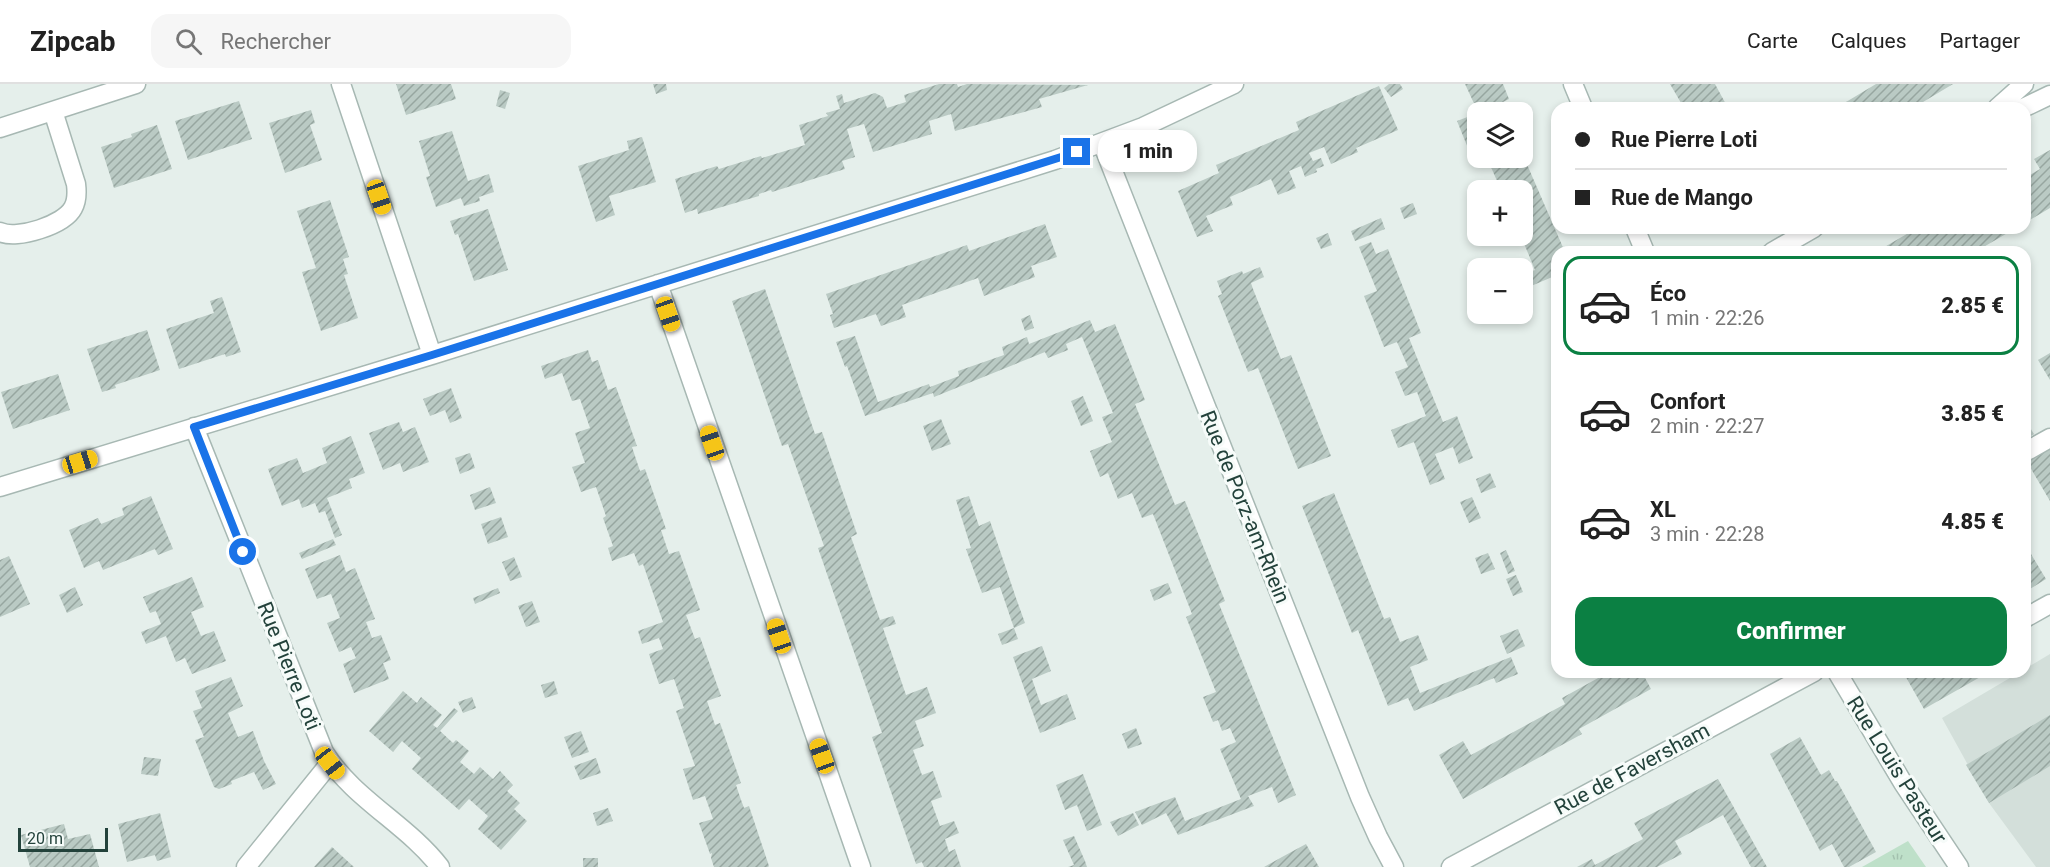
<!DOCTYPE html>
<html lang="fr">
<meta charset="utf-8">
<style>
body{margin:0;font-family:Roboto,sans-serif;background:#f6f6f6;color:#222;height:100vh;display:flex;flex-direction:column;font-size:22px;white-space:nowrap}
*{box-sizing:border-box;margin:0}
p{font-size:20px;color:#767676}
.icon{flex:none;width:33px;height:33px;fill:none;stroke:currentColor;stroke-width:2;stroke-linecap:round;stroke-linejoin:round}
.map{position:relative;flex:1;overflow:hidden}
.details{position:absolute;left:1551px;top:162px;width:480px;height:432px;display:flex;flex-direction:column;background:#fff;border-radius:18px;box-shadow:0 3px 9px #0003}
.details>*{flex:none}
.top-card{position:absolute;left:1551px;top:18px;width:480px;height:132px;border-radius:18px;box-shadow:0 3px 9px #0003;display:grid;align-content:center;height:132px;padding:0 24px;background:#fff}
.tools{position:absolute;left:1467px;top:18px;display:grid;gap:12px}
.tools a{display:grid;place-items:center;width:66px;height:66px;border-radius:12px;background:#fff;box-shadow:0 3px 9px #0003;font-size:30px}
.scale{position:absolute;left:18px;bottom:15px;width:90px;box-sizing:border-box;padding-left:6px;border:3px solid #23423b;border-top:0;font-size:16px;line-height:21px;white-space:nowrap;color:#23423b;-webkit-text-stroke:4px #f6fbf9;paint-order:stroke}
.end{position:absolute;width:27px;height:27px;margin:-14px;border:8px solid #1a73e8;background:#fff;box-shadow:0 0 0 3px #fff}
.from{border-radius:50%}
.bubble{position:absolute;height:42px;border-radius:18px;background:#fff;box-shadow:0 3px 9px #0003;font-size:20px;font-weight:800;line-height:42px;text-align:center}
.car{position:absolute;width:18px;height:36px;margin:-18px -9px;border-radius:8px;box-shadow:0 0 4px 2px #0007;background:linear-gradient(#f5c518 24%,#345 0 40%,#f5c518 0 76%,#345 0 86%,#f5c518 0)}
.top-card b{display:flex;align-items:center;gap:21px;height:57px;font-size:22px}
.top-card b+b{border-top:2px solid #e0e0e0}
.top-card i{width:15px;height:15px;background:#222}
ul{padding:10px 0 0;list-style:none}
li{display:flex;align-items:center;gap:18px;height:99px;margin:0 12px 9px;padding:0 12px;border:3px solid transparent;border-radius:18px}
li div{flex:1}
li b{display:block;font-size:22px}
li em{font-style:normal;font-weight:800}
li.selected{border-color:#0b8043}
li>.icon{width:54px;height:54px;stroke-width:1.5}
.cta{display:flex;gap:12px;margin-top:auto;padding:12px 24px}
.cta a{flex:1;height:69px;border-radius:18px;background:#0b8043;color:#fff;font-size:24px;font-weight:800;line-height:69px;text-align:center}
header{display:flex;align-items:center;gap:36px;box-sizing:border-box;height:84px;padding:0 30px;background:#fff;border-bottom:2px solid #e0e0e0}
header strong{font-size:28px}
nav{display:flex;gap:33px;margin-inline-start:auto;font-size:21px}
.search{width:420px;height:54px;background:#f6f6f6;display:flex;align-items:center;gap:15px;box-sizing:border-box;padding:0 21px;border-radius:18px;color:#767676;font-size:22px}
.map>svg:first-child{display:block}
.built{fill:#d3dfda}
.park{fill:url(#park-tufts)}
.building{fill:url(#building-hatch)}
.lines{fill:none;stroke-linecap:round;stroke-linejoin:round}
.minor-casing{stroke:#a7b8b3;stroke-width:21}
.minor{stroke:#fff;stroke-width:18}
.route{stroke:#1a73e8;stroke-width:8}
.labels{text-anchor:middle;stroke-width:6;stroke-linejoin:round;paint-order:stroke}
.street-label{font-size:21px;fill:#23423b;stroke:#f6fbf9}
</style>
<header>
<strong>Zipcab</strong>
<div class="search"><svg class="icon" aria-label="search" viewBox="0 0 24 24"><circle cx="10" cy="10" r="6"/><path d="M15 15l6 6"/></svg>Rechercher</div>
<nav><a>Carte</a><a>Calques</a><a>Partager</a></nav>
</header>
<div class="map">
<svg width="2050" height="783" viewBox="0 0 2050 783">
<defs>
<pattern id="park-tufts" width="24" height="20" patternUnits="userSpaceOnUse" patternTransform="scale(1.5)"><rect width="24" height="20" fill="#bee0c9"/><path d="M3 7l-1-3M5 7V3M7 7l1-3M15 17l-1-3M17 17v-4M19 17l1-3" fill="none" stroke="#a3c1ae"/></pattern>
<pattern id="building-hatch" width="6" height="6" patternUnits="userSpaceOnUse" patternTransform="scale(1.5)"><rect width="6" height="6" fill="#bacac4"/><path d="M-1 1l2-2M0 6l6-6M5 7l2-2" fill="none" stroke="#97a6a0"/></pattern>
</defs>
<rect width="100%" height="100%" fill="#e5efeb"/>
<path class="built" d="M2050,570V783H2036L1989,719L1942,634L2020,588H2025V585Z"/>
<path class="park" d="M1908,757L1926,783H1862Z"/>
<path class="building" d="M396,0H451L456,15L406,31Z
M653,0H666L667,6L656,10Z
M939,0H957L958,3L967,0L1088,1L1039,15L1042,23L955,47L951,30L929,37L932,50L873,68L864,40L847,45L855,73L842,77L845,85L772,108L771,106L759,110V112L698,130L697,125L685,129L675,95L717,82L719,85L761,72L762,74L805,61L799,41L828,32L826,29L840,25L836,12L842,10L844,19L875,9L883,13L887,24L906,18L904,11Z
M1389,0H1400L1403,5L1391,13L1384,4Z
M1465,0H1503L1509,15L1501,19L1505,28H1478Z
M1670,0H1715L1728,24H1684Z
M1876,0H1953L1913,24H1836Z
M1379,2L1398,46L1356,64L1358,68L1331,80L1324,63L1309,69L1313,77L1321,74L1324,82L1316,85L1317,88L1305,93L1301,82L1289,87L1296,104L1278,111L1271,95L1230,113L1233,121L1206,132L1213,147L1197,153L1178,107L1219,89L1216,81L1299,46L1296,38Z
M500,6L510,9L505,25L496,22Z
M239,17L252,55L188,76L175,37Z
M311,26L315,39L310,41L322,76L285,89L269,39Z
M1478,29V74H1522V69L1565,168H1557V191L1524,205L1522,192L1535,186L1523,157L1511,162L1506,152H1522V106H1501L1487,74L1474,79L1457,37Z
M157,41L172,85L114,104L101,63L132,53L131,50Z
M452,47L468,97L489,90L494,108L479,113L480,117L464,122L461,114L436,123L426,93L430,92L419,57Z
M642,53L656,98L609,112L615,131L596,138L578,82L629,66L627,57Z
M2050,66V124L2025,139V94L2040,85L2034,75Z
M330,116L349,173L343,175L348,190L344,191L358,234L321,247L302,188L316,184L297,127Z
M1413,119L1417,130L1404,135L1400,124Z
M488,125L508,186L474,197L458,150L455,151L450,137Z
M1381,134L1385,145L1355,157L1351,147Z
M1045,140L1057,173L1031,182L1035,193L984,212L978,194L902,221L906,233L881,242L876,230L834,244L830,231L833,230L826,210L967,161L969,167Z
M1917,144H1929L1931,149L1939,144H2016L1975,168H1876Z
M1328,149L1332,161L1321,165L1316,154Z
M1371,158L1376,170L1388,165L1421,249L1409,254L1443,338L1457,332L1473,374L1459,380L1453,363L1435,370L1445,395L1430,401L1414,358L1398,364L1391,346L1426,332L1417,308L1405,312L1395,288L1408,283L1397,258L1384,263L1364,212L1377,207L1359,163Z
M1260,183L1264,193L1251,199L1253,205L1281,275L1291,271L1331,372L1298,385L1258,284L1248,288L1218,212L1222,210L1217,197L1242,187L1243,190Z
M765,205L815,350L822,348L857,450L851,453L880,536L893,532L896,540L883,544L906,611L927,603L936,629L915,637L924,662L913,666L922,691L933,687L942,713L931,717L940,742L954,737L959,749L945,755L949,768L955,765L961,783H924L922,778L916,780L872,653L882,649L818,464L824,462L788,360L782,362L732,217Z
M222,213L241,268L226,273L225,270L179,285L166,245L214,229L210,217Z
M1030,231L1034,244L1025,247L1021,235Z
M1090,236L1095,248L1115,240L1145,316L1135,320L1175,421L1185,417L1225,517L1219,520L1296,711L1278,719L1272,703L1248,712L1254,722L1178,751L1166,729L1142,741L1135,728L1175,713L1185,737L1241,715L1220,665L1236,658L1230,644L1222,647L1218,636L1213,638L1203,613L1216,608L1186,533L1192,530L1153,430L1142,434L1132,409L1118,415L1108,389L1100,393L1090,367L1112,358L1102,333L1113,329L1082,253L1066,260L1068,266L1048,274L1045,268L934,313L933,309L865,332L847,282L845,283L836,258L855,252L878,318L929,300L930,303L959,292L958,287L1004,271L1002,263L1027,253L1029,260Z
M147,246L160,286L115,301L116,304L102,308L87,265Z
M588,266L592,278L598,276L608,306L616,303L637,362L632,363L640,387L645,385L666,445L661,446L669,470L679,467L700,526L686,531L695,555L700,553L721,612L707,617L715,641L720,639L741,699L736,701L740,713L744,724L749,722L769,782L768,783H714L711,774L712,769L710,770L699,739L713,735L705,712L693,716L683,685L695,682L676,627L684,624L674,595L659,600L649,570L663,565L659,554L642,560L638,547L663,538L643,480L639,482L634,469L612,477L608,464L613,462L603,434L606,432L596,403L581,408L577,396L572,383L585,379L575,349L590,344L580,315L572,317L562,289L545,295L541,282Z
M2050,269V296L2038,276Z
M58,290L70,326L13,345L1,308Z
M451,304L462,334L450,339L445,326L430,332L423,315Z
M1083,312L1093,337L1081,342L1071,317Z
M941,335L951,360L932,367L923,342Z
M2025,336L2034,350L2025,356Z
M399,338L403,348L415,343L429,378L403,388L400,379L383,386L369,349Z
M351,352L365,389L349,395L352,404L327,414L342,451L335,454L325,427L319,429L315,419L302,424L299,415L282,422L268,385L297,374L303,389L327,379L322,364Z
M2050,364V417L2027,378Z
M470,369L475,384L460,390L455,374Z
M1490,389L1496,403L1481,409L1476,395Z
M490,403L496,419L475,426L470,411Z
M1334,409L1384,535L1390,533L1400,558L1418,551L1428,576L1410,583L1420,609L1511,573L1518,590L1496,599L1494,594L1414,627L1408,614L1388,622L1358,546L1352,549L1302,422Z
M151,412L173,465L158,471L155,465L103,486L99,477L84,484L69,446L98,434L101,440L124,431L122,424Z
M969,412L979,442L990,437L1016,514L1025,539L1014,544L1000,503L982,509L966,465L971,464L956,416Z
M1472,413L1481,434L1469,439L1460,418Z
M501,433L508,453L488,460L481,440Z
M333,455L336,461L302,475L299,469Z
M2025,460L2046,495L2025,508Z
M1506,466L1515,487L1508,490L1500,469Z
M1488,469L1495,485L1481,490L1475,474Z
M340,471L346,488L355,484L375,535L366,538L372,554L381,551L391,576L383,579L389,595L354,609L343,580L356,574L351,563L339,568L327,539L340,534L331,510L317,515L305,485Z
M9,472L30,520L0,533V476Z
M514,473L522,493L510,497L502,478Z
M1516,491L1523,508L1513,512L1506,495Z
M192,493L204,523L191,528L201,552L214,547L226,577L192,590L185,574L176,578L166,552L146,560L141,548L161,540L156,527L150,529L143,513Z
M1168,499L1172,509L1154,517L1150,506Z
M75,503L83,521L67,529L59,511Z
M498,504L500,509L475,520L473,514Z
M532,517L540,538L526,543L518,522Z
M1014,544L1018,555L1002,561L998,550Z
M1518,545L1525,562L1507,570L1500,552Z
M1042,562L1051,587L1032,595L1041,621L1067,610L1076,635L1040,649L1013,573Z
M1609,588H1652L1644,592L1651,605L1579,645L1582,650L1463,715L1439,671L1463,657L1471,671L1565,620L1562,614Z
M1903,588H1980L1982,592L1924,625Z
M231,593L243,622L228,629L238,653L253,647L264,677L276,700L263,706L254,688L231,697L232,700L219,705L214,703L195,656L204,653L193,627L202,624L195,607Z
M554,597L558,610L545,614L541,601Z
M403,607L417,619L421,613L442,631L433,641L437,644L454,624L458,627L440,647L453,659L456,656L469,667L460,678L474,690L480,683L493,695L500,687L513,701L507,707L520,719L514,725L527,737L501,766L478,745L488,732L469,715L459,726L412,685L421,674L402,657L393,668L369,647Z
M472,613L476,624L463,629L458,618Z
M2050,631V682L1989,719L1966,681Z
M1136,644L1142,660L1128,665L1122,650Z
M581,647L589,668L572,674L564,653Z
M1800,653L1821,691L1829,686L1835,697H1837L1876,768L1849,783H1844L1832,760L1820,767L1770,670Z
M144,673L161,675L158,692L141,690Z
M596,674L601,689L580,696L574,682Z
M1083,690L1102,741L1087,747L1077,721L1065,726L1056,701Z
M1718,695L1767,783H1751L1723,731L1675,757L1682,770L1657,783H1577L1592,775L1595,781L1643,755L1634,739Z
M608,724L613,737L597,742L593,729Z
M160,729L171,773L157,777L155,771L127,778L118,740Z
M1133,729L1139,741L1118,752L1110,738Z
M64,740L68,755L90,750L99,783H30L21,751Z
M1074,752L1085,777L1087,783H1068L1074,781L1063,756Z
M1306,760L1319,783H1264L1282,773Z
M332,763L354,783H314Z
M583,774H598V783H583Z"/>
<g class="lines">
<g class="minor-casing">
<path id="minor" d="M341,0L432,271
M1573,0L1583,24
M1997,24L2024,0
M2023,24L2050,11
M0,44L136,0
M1102,59L1360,713L1378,753L1394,783
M1635,144L1645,168
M0,148C17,156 64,141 73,124C77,117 77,108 76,100L53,27
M1772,168L1814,144
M658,200L861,783
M194,343L324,668C353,715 407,740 440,783
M2025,368L2050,354
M0,403L432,271L1055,76L1143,43L1234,0
M2025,534L2050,520
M1837,588L1903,699L1959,783
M246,783L330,679
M1451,783L1814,588"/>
</g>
<use href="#minor" class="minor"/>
</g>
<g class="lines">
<path class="route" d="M243,468L194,343L432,271L1077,68"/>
</g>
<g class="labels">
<g class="street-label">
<text transform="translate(1245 423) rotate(68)" y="7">Rue de Porz-am-Rhein</text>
<text transform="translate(289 582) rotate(68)" y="7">Rue Pierre Loti</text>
<text transform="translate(1632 685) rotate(-28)" y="7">Rue de Faversham</text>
<text transform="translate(1897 686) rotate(58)" y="7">Rue Louis Pasteur</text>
</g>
</g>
</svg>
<div class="tools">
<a><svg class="icon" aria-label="layers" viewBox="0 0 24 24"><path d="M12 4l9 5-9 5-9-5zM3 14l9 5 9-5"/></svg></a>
<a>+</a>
<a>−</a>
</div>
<div class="scale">20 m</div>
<i class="end from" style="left:243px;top:468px"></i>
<i class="end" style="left:1077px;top:68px"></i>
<div class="bubble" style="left:1098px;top:46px;width:99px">1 min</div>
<i class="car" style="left:379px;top:113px;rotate:161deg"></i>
<i class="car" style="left:668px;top:230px;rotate:161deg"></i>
<i class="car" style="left:712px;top:359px;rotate:341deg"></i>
<i class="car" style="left:80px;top:378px;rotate:73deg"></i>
<i class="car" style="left:779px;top:552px;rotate:341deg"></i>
<i class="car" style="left:822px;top:672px;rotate:340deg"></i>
<i class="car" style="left:330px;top:679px;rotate:142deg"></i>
<div class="top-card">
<b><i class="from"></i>Rue Pierre Loti</b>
<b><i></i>Rue de Mango</b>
</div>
<section class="details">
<ul>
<li class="selected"><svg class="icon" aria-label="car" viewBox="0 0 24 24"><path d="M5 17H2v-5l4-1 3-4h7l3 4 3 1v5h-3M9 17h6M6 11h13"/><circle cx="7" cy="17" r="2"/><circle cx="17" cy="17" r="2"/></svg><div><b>Éco</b><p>1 min · 22:26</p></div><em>2.85 €</em></li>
<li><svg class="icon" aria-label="car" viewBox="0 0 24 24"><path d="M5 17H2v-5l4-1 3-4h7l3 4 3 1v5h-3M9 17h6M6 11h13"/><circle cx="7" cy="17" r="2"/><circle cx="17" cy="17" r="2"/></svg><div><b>Confort</b><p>2 min · 22:27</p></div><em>3.85 €</em></li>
<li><svg class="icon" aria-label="car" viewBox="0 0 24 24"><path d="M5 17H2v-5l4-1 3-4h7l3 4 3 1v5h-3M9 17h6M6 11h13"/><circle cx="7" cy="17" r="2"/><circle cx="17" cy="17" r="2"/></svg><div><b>XL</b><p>3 min · 22:28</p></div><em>4.85 €</em></li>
</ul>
<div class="cta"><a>Confirmer</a></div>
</section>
</div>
